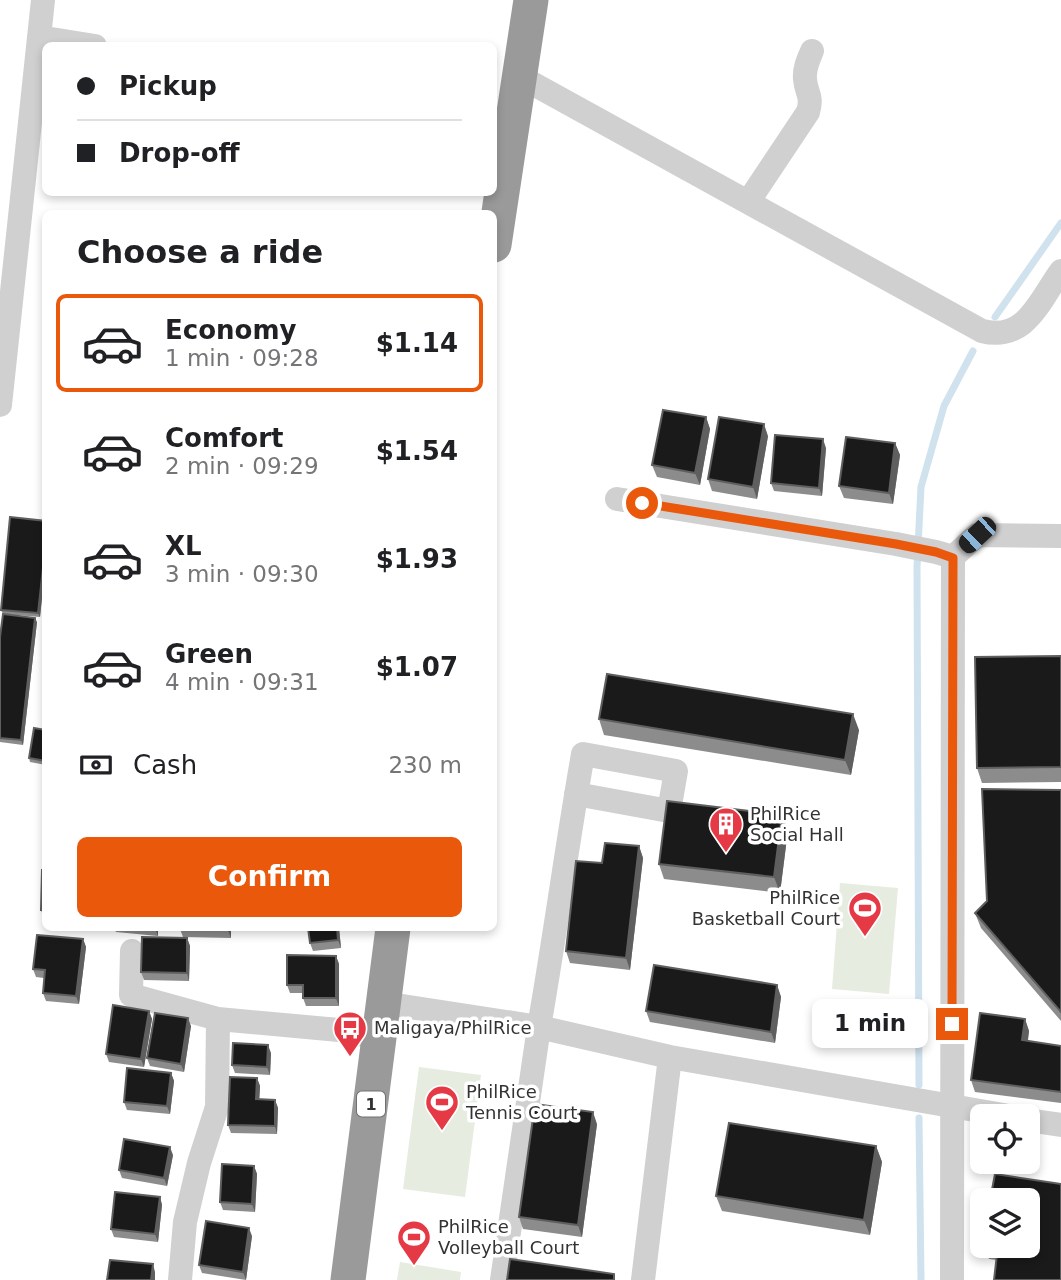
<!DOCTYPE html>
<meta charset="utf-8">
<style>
body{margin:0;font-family:"DejaVu Sans",sans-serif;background:#f6f6f6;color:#202124;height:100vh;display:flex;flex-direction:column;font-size:26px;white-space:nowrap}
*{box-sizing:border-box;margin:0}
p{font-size:23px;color:#757577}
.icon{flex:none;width:38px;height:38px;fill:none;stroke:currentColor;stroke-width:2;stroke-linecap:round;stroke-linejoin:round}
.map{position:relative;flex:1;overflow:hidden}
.details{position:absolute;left:42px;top:210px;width:455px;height:721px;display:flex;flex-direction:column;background:#fff;border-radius:10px;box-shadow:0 4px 10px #0003}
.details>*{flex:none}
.hud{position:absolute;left:42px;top:42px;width:455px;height:154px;border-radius:10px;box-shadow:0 4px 10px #0003;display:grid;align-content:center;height:154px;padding:0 35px;background:#fff}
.controls{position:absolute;left:970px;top:1104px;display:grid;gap:14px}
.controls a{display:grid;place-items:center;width:70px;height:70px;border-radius:10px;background:#fff;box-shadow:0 4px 10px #0003;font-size:35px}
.end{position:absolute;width:32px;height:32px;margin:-16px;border:9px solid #ea580c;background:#fff;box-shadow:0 0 0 4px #fff}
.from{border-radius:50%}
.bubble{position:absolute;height:49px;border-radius:10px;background:#fff;box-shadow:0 4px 10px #0003;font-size:23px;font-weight:800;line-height:49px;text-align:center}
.car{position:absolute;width:21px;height:42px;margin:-21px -10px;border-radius:9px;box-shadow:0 0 5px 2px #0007;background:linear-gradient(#222 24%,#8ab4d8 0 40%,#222 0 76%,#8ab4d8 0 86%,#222 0)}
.hud b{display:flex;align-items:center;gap:24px;height:66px;font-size:26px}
.hud b+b{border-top:2px solid #e0e0e0}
.hud i{width:18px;height:18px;background:#202124}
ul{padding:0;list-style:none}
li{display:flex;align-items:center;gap:21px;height:98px;margin:0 14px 10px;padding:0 21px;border:4px solid transparent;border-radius:10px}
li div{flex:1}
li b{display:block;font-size:26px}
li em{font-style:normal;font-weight:800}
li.on{border-color:#ea580c}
li>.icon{width:63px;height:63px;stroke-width:1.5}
h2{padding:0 35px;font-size:32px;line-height:84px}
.pay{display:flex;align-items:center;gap:18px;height:77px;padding:0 35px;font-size:26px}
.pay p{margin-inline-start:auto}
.button{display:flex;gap:14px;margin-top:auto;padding:14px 35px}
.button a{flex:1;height:80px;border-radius:10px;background:#ea580c;color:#fff;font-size:28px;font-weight:800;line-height:80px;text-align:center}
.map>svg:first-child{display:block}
.green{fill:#e6ecdf}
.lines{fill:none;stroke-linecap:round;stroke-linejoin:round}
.stream{stroke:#cfe2ee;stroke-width:7}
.minor{stroke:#d0d0d0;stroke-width:24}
.highway{stroke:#9a9a9a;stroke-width:35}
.wall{fill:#8c8c8c}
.shaded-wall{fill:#5f5f5f}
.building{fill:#1a1a1a;stroke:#5f5f5f;stroke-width:2}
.route{stroke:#ea580c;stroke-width:9}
.labels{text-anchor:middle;stroke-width:7;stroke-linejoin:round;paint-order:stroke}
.shield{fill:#fff;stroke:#707070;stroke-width:2}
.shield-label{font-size:16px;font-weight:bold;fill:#333}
.poi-label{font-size:18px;fill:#333;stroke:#fff;text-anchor:start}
</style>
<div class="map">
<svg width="1061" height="1280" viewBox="0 0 1061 1280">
<rect width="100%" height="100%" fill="#fff"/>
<path class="green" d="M840,883L898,888L889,994L832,989Z
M419,1067L481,1075L465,1197L403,1189Z
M400,1262L461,1272L460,1280H397Z"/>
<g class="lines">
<path class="stream" d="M995,317L1061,223
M919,1085L917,567L921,487L944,406L973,351
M919,1118L921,1280"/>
<path class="minor" d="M39,37L95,46
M519,76L982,331C1026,342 1039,301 1061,271
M748,202L808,112C813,95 806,94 805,79C804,69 808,60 812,51
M0,405L43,0
M617,499L896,544L936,552L953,557
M132,951L131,995L218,1019L217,1107L199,1163L185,1222L180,1280
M383,1003L539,1027C555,936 567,845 583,754L676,771L669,811L576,794
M218,1019L339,1030L379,1038
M1027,1120L1061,1125
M502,1280L539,1027L670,1057L1009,1116
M643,1280L670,1057
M952,1280L953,557L977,535L1061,536"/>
<path class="highway" d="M494,245L531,0
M348,1280L393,928"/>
</g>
<path class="wall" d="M706,417L710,429L700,485L657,477L652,465Z
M768,436L757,499L712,491L708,479Z
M895,443L900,455L893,504L844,498L839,486Z
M826,448L822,496L774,491L771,483Z
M46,521V559L40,617L3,614L1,610Z
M37,622L23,745L0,742V637Z
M1061,656V782L982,783L977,768Z
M599,719L859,730L851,775L604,735Z
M46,730V765L30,762L29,758Z
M1061,790V1021L981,928L975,913L987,901Z
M782,815L788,830L780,893L664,879L659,864Z
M639,846L643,858L630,970L570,963L566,951L602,863Z
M46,870V918H44L41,910Z
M114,928H158V936L116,932Z
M231,928V938L183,937L180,929Z
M308,928H339L341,948L313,951L310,943Z
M187,938L190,946L189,981L144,980L141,972Z
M83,939L86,947L79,1004L46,1001L43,993L44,978L36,977L33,969Z
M336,956L339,964V1006H306L303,998V993H290L287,985Z
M777,985L781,997L775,1043L650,1022L646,1011Z
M149,1011L152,1019L144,1067L109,1062L106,1054Z
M1025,1019L1029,1031L1028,1041L1061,1046V1103L975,1092L971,1080Z
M191,1026L184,1072L150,1066L147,1058Z
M271,1053L270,1075L235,1073L232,1065Z
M171,1073L174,1081L170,1114L127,1110L124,1102Z
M257,1078L260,1086L259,1099L275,1100L278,1108L277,1134L231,1133L228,1125Z
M597,1124L582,1237L523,1229L519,1217Z
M876,1146L882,1162L870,1235L722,1211L716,1196Z
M173,1155L167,1186L122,1178L119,1170Z
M254,1166L257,1174L255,1212L223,1210L220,1202Z
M160,1197L162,1205L158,1242L114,1237L111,1229Z
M252,1236L246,1280L202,1273L199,1265Z
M984,1246H1027L997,1260L989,1259Z"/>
<path class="shaded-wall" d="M706,417L710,429L700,485L695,473Z
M764,424L768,436L757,499L753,487Z
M823,439L826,448L822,496L819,488Z
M895,443L900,455L893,504L889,493Z
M46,540V559L40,617L38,613Z
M35,618L37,622L23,745L21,740Z
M853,714L859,730L851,775L845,760Z
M782,815L788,830L780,893L774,877Z
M639,846L643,858L630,970L626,958Z
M155,928H158V936Z
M228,928H231V938L228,930Z
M337,928H339L341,948L338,940Z
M187,938L190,946L189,981L187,973Z
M83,939L86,947L79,1004L76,996Z
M336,956L339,964V1006L336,998Z
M777,985L781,997L775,1043L771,1032Z
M149,1011L152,1019L144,1067L141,1059Z
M188,1018L191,1026L184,1072L181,1064Z
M1025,1019L1029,1031L1026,1052L1022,1040Z
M268,1045L271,1053L270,1075L267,1067Z
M171,1073L174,1081L170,1114L167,1106Z
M257,1078L260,1086L259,1107L256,1099Z
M275,1100L278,1108L277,1134L275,1126Z
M593,1112L597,1124L582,1237L578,1225Z
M876,1146L882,1162L870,1235L864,1220Z
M170,1147L173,1155L167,1186L164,1178Z
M254,1166L257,1174L255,1212L252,1204Z
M160,1197L162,1205L158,1242L155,1234Z
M249,1228L252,1236L246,1280L243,1272Z
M153,1264L155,1272V1280H151Z"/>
<path class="building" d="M663,410L706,417L695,473L652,465Z
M719,417L764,424L753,487L708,479Z
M775,435L823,439L819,488L771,483Z
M846,437L895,443L889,493L839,486Z
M10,517L46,521V540L38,613L1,610Z
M3,614L35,618L21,740L0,738V637Z
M1061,656V767L977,768L975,657Z
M607,674L853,714L845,760L599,719Z
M34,728L46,730V761L29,758Z
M982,789L1061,790V1012L975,913L987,901Z
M667,801L782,815L774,877L659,864Z
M605,843L639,846L626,958L566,951L576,861L602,863Z
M42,870H46V910H41Z
M180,928H228V930L180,929Z
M308,928H337L338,940L310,943Z
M37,935L83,939L76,996L43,993L45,970L33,969Z
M142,937L187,938V973L141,972Z
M287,955L336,956V998H303V985H287Z
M654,965L777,985L771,1032L646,1011Z
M113,1005L149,1011L141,1059L106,1054Z
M155,1013L188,1018L181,1064L147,1058Z
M980,1013L1025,1019L1022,1040L1061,1046V1092L971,1080Z
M233,1043L268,1045L267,1067L232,1065Z
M127,1068L171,1073L167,1106L124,1102Z
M230,1077L257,1078L256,1099L275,1100V1126L228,1125Z
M535,1104L593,1112L578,1225L519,1217Z
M729,1123L876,1146L864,1220L716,1196Z
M124,1139L170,1147L164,1178L119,1170Z
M222,1164L254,1166L252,1204L220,1202Z
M995,1174L1061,1184V1280H994L998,1246H1027V1200H990Z
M115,1192L160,1197L155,1234L111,1229Z
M206,1221L249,1228L243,1272L199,1265Z
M510,1259L614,1274V1280H507Z
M110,1260L153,1264L151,1280H107Z"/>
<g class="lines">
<path class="route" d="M642,503L896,544L936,552L953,558L952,1024"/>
</g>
<defs>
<g id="building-pin" transform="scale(1.75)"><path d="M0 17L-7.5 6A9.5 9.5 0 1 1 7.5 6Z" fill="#e63946" stroke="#fff"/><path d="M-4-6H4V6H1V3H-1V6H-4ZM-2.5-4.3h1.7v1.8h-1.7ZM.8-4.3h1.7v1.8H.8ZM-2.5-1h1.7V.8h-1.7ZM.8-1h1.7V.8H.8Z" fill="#fff"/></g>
<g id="stadium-pin" transform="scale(1.75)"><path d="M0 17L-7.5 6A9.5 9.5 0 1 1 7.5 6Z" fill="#e63946" stroke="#fff"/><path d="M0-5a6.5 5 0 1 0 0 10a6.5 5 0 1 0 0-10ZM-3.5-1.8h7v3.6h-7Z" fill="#fff"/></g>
<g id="bus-pin" transform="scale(1.75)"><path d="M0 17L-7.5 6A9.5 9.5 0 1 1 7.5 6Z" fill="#e63946" stroke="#fff"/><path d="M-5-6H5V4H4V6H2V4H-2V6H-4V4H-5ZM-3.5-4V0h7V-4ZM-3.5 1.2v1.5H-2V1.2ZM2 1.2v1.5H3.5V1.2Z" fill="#fff"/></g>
</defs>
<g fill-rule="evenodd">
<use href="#building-pin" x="726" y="824"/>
<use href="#stadium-pin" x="865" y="908"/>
<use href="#bus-pin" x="350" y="1028"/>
<use href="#stadium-pin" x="442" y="1102"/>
<use href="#stadium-pin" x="414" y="1237"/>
</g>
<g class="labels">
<rect class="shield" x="357" y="1091.5" width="28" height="25" rx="5"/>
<g class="shield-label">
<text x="371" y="1110">1</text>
</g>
<g class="poi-label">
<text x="750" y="820">PhilRice<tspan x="750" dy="21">Social Hall</tspan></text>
<text x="840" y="904" text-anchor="end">PhilRice<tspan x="840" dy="21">Basketball Court</tspan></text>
<text x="374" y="1034">Maligaya/PhilRice</text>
<text x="466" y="1098">PhilRice<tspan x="466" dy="21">Tennis Court</tspan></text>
<text x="438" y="1233">PhilRice<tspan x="438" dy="21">Volleyball Court</tspan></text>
</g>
</g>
</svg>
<div class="controls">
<a><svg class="icon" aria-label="locate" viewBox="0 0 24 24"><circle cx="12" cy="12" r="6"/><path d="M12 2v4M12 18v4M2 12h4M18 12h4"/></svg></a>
<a><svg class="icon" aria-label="layers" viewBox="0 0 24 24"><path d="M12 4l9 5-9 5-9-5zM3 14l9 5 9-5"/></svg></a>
</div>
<i class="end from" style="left:642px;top:503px"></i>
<i class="end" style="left:952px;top:1024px"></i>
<div class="bubble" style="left:812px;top:999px;width:116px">1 min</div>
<i class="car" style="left:977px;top:535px;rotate:227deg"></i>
<div class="hud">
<b><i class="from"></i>Pickup</b>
<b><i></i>Drop-off</b>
</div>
<section class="details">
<h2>Choose a ride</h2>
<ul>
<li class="on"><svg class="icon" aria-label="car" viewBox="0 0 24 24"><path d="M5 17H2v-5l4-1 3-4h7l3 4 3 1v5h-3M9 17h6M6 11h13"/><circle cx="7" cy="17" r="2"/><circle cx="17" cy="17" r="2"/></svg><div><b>Economy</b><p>1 min · 09:28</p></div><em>$1.14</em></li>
<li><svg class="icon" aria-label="car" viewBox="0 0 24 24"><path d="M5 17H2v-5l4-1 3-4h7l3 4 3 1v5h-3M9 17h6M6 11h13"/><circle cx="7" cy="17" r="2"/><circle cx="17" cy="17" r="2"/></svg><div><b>Comfort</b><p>2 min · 09:29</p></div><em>$1.54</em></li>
<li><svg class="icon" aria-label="car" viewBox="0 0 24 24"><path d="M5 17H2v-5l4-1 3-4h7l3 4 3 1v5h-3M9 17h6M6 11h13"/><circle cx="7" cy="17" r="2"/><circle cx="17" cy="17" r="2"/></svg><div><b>XL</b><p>3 min · 09:30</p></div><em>$1.93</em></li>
<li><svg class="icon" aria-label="car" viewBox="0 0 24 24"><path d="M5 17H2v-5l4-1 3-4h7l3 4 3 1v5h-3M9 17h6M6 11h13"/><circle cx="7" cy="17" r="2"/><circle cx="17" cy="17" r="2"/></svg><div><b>Green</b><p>4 min · 09:31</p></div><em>$1.07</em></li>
</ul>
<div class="pay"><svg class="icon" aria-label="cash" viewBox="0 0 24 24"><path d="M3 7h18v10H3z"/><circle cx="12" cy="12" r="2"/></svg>Cash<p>230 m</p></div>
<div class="button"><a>Confirm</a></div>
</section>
</div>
